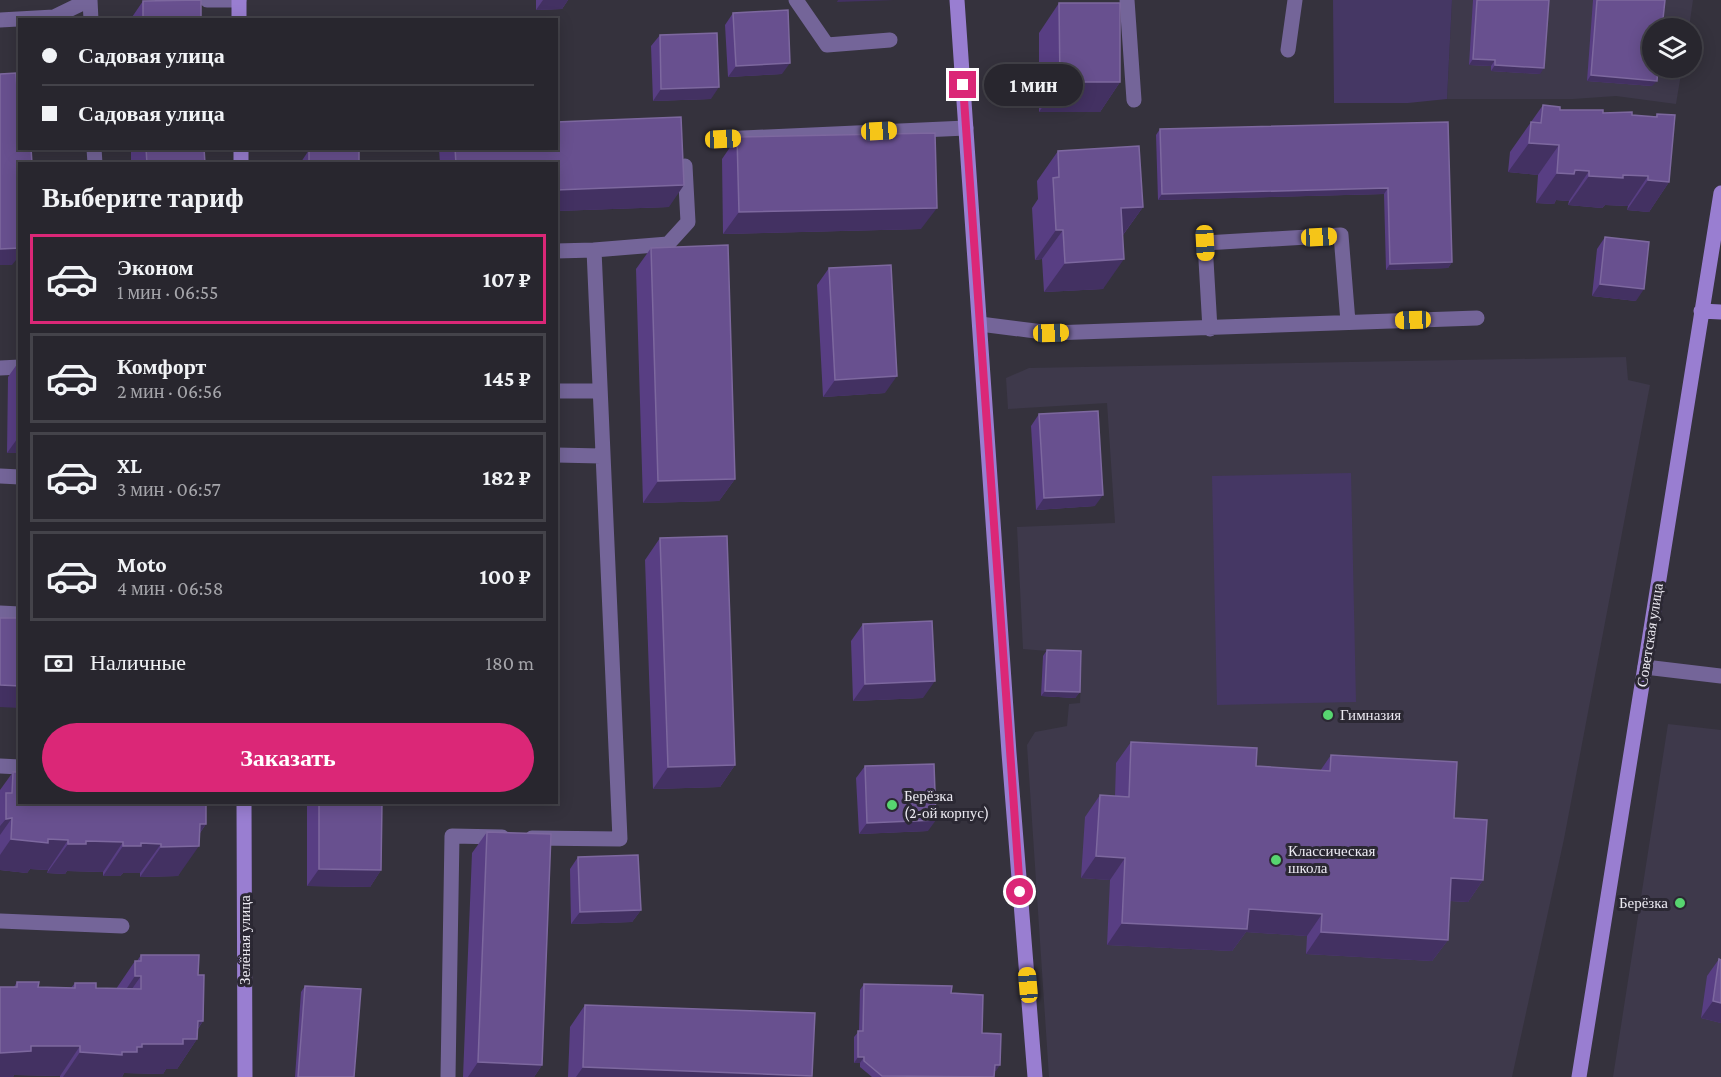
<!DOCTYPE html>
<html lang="ru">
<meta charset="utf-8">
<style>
body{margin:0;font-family:"Crimson Pro",serif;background:#34323a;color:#f1f3f6;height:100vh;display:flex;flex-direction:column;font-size:22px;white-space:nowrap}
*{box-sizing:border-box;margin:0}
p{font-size:20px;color:#a5a5aa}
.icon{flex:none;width:33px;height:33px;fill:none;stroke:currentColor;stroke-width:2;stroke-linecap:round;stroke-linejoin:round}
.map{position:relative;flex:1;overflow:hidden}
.panel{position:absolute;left:18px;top:162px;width:540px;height:642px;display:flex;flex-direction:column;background:#28262e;border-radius:0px;box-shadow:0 3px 15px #0003,0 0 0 2px #44434a}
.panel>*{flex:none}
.guide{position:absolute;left:18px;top:18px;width:540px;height:132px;border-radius:0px;box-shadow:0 3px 15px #0003,0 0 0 2px #44434a;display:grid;align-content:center;height:132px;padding:0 24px;background:#28262e}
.buttons{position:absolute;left:1642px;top:18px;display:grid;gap:12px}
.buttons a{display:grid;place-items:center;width:60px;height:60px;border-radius:50%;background:#28262e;box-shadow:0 3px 15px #0003,0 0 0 2px #44434a;font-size:30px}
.end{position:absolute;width:27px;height:27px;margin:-14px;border:8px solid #db2777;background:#fff;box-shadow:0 0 0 3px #fff}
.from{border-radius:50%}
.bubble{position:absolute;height:42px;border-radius:21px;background:#28262e;box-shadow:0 3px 15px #0003,0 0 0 2px #44434a;font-size:20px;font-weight:700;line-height:42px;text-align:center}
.car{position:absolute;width:18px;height:36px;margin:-18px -9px;border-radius:8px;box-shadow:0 0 4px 2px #0007;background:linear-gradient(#f5c518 24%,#345 0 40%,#f5c518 0 76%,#345 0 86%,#f5c518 0)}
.guide b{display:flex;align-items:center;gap:21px;height:57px;font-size:22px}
.guide b+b{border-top:2px solid #44434a}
.guide i{width:15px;height:15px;background:#f1f3f6}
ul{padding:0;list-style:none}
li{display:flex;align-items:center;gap:18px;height:90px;margin:0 12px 9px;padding:0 12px;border:3px solid #44434a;border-radius:0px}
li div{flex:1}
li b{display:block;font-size:22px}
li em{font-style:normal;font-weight:700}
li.on{border-color:#db2777}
li>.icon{width:54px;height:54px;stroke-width:1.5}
h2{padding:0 24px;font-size:27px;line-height:72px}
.pay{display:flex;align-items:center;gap:15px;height:66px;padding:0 24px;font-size:22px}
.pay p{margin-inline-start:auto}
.cta{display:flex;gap:12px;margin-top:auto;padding:12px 24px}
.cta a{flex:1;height:69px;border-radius:36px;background:#db2777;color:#fff;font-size:24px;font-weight:700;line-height:69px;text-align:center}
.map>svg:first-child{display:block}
.built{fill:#3e394b}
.green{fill:#453764}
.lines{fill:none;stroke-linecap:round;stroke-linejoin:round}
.lane{stroke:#746599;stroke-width:15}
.secondary{stroke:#997ed1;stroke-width:15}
.wall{fill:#583e83}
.shaded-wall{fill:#433162}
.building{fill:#68508f;stroke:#7d689f;stroke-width:1.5}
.route{stroke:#db2777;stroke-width:8}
.poi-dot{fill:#57d570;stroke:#2b2833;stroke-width:2}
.labels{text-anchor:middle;stroke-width:6;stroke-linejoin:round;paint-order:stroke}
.street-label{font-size:15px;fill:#eceaf2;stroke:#2b2833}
.poi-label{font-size:15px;fill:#eceaf2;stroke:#2b2833;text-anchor:start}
</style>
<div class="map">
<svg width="1721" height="1077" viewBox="0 0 1721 1077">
<rect width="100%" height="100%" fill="#35323d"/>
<path class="built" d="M1452,0H1693L1689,28H1653V68H1682L1676,104L1616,96L1573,99H1447Z
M1626,357L1628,380L1650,385L1564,839L1512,1077H1049L1027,745L1035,732L1067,726L1069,704L1080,703L1082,654L1023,649L1017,527L1115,523L1107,403L1008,409L1006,378L1029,368Z
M1668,724L1721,730V1077H1613Z"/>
<path class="green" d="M1333,0H1452L1447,99L1408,103H1334Z
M1351,473L1356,702L1217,705L1212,476Z"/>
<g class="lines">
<path class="lane" d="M90,0L91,20
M207,0H239
M796,0L827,45L890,40
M1127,0L1134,100
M0,20L54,17L89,0
M1288,50L1295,0
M722,139L966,128
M94,148L95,164
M594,250L668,244L688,222L685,166
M980,324L1051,333L1477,318
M1210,329L1205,243L1341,235L1348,322
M0,368L20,367
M556,391H598
M556,455L601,456
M0,476L20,477
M0,613L20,614
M1645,667L1721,676
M0,766L20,767
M532,838L620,839L594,250L556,251
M0,921L122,926
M448,1077L452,836L502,837"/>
<path class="secondary" d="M239,0V20
M957,0L1009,753L1035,1077
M241,148V164
M1701,311L1721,312
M244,802L245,1077
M1579,1077L1721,193"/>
</g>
<path class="wall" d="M536,0H568L562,9L536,10Z
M1473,0H1549L1540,74L1491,71V66L1469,65Z
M1593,0H1665L1652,86L1587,81Z
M143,1L201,20H130Z
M1059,3L1120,82L1100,112H1039V33Z
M733,13L782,74L728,77L725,25Z
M660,35L711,99L653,101L651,46Z
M1543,105L1560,110L1655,117L1657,114L1669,182L1649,212L1627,210L1628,206L1605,205L1602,208L1568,205L1569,201L1556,200L1554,204L1536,203L1538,175L1508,172L1510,152Z
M1448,122L1452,262L1448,268L1386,270L1384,194L1158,200L1156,135L1160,129Z
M737,137L921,229L723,234L722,159Z
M131,148H204L205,164H131Z
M439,148H556L669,207L556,211V164H440Z
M309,150L359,164H301V162Z
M1058,151L1143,207L1123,235L1103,289L1044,292L1042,259L1035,260L1032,208L1038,199L1037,181Z
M1605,237L1636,301L1592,296L1597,249Z
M651,248L735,479L719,501L643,503L636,269Z
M829,268L885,393L823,397L817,285Z
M20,360V453H7L8,377Z
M1039,414L1095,506L1036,510L1031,426Z
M660,538L735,765L720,787L653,789L645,560Z
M863,624L923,698L853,701L851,641Z
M1047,650L1080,692L1075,698L1041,696L1043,656Z
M1131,742L1256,766L1320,771L1331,755L1454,818L1483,880L1468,902L1450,901L1448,940L1432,961L1306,954L1307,936L1246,932L1232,951L1107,945L1110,880L1081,878L1085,817L1100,795L1115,796L1116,763Z
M865,766L928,831L859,834L856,778Z
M13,772L206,824L200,833L178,876L140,877V873H123L120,876H103V872L67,871L65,874L47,873L48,870L30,869L27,873L0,870V790Z
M307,802H382L381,870L370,887L307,886Z
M487,832L542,1065L534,1077H463L472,853Z
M578,857L641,910L632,922L571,924L570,869Z
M141,955L198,975L203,1021L198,1029L197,1039L177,1069H166L163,1074L124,1073L122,1077H60V1076L14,1075L13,1077H0L14,987L17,982L38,987L71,988L75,983L96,988L116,989L135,961H137Z
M1719,959L1721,1023L1701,1018L1707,976Z
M864,984L951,993L982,1033L996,1071H995L994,1077H872L860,1067V1063H854V1037L859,1031L860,990Z
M305,986L354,1077H295L301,992Z
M585,1005L812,1076V1077H568L570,1027Z"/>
<path class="shaded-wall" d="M543,0H568L562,9L536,10Z
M838,0H894L837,2Z
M1473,59L1495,60L1491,66L1469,65Z
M790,63L782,74L728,77L736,66Z
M1495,65L1544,68L1540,74L1491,71Z
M1591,75L1657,81L1652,86L1587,81Z
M1060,82H1120L1100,112H1039Z
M719,87L711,99L653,101L661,89Z
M1529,143L1559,145L1538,175L1508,172Z
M1575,170L1589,171L1569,201L1556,200L1554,204L1536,203L1557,173Z
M1623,175L1648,176L1628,206L1605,205L1602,208L1568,205L1589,176Z
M1648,180L1669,182L1649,212L1627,210Z
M684,185L669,207L556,211V190Z
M1388,188L1384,194L1158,200L1162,194Z
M1143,207L1122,236L1121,208Z
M937,208L921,229L723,234L739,212Z
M1056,230H1063L1042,259L1035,260Z
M20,248V255L12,265H0V249Z
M1124,259L1103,289L1044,292L1065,263Z
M1452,262L1448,268L1386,270L1390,264Z
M1600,284L1644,289L1636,301L1592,296Z
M897,376L885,393L823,397L835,380Z
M20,435V453H7Z
M735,479L719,501L643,503L658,481Z
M1103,495L1095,506L1036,510L1044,498Z
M935,681L923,698L853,701L865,684Z
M0,685L20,686V708L0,707Z
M1045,691L1080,692L1075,698L1041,696Z
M735,765L720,787L653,789L668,767Z
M12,818L0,835V826L6,819Z
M936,820L928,831L859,834L867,823Z
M200,824H206L190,846H199L178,876L140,877L161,847Z
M11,839H48L68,840L48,870L30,869L27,873L0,870V855Z
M86,841L123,842L103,872L67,871L65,874L47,873L68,844Z
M141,843L161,844L140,873H123L120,876H103L123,846Z
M1096,856L1125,858L1110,880L1081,878Z
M319,869L381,870L370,887L307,886Z
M1451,878L1483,880L1468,902L1436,900Z
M1249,909L1322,914L1307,936L1246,932L1232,951L1107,945L1122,923Z
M641,910L632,922L571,924L580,912Z
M1321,932L1448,940L1432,961L1306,954Z
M135,976H141L120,1006H115Z
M1713,1001L1721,1003V1023L1701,1018Z
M198,1021H203L190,1039H197L177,1069H166L163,1074L124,1073L122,1077H63L80,1052H122Z
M31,1046H80L60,1076L14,1075L13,1077H0V1053Z
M858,1057H864L860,1063H854Z
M478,1062L542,1065L534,1077H468Z
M995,1065H1000L996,1071H991Z
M583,1067L812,1076V1077H576Z"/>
<path class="building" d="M201,0V20H143V1Z
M1477,0H1549L1544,68L1495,65V60L1473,59Z
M1597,0H1665L1662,28H1653V68H1658L1657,81L1591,75Z
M1059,3H1120V82H1060Z
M788,10L790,63L736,66L733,13Z
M717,33L719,87L661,89L660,35Z
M16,73L19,122H20V148H31L32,164H20V248L0,249V74Z
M1543,105L1560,107V110H1603V113L1632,112V115L1657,117V114L1675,115L1669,182L1648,180V176L1623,175V178L1589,176V171L1575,170L1574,174L1557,173L1559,145L1529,143L1531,122L1541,123Z
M681,117L684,185L556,190V164H456L455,148H556V122Z
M1448,122L1452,262L1390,264L1388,188L1162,194L1160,129Z
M935,133L937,208L739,212L737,137Z
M1139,146L1143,207L1121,208L1124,259L1065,263L1063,230H1056L1053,178L1059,177L1058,151Z
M146,148H204L205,164H147Z
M309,150H359V164H309Z
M1605,237L1649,242L1644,289L1600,284Z
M728,245L735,479L658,481L651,248Z
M891,265L897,376L835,380L829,268Z
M1098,411L1103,495L1044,498L1039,414Z
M556,451H559L558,522H556Z
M727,536L735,765L668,767L660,538Z
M0,618H20V686L0,685Z
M932,621L935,681L865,684L863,624Z
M1047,650L1081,651L1080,692L1045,691Z
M1131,742L1257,748L1256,766L1330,771L1331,755L1457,762L1454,818L1487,820L1483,880L1451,878L1448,940L1321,932L1322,914L1249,909L1247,929L1122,923L1125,858L1096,856L1100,795L1129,797Z
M934,764L936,820L867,823L865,766Z
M13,772H20V802H206V824H200L199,846L161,847V844L141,843V846H123V842L86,841V844H68V840L48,839V843L11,839L12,818L6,819V793H12Z
M319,802H382L381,870L319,869Z
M487,832L551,834L542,1065L478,1062Z
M638,855L641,910L580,912L578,857Z
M141,955H199L198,975H204L203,1021H198L197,1039H183V1044H142V1047H137V1052H122V1055L80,1052V1046H31V1051L0,1053V987H17V982H39L38,987L75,988V983H96V988L141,989V976H135V961H141Z
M1719,959L1721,960V1003L1713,1001Z
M864,984L952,986L951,993L983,995L982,1033L1001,1034L1000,1065H995L994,1077L882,1076L864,1061V1057H858V1031H863Z
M305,986L361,989L354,1077H298Z
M585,1005L815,1013L812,1076L583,1067Z"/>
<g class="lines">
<path class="route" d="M963,85L1020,892"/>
</g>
<g class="poi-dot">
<circle cx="1328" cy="715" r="6"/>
<circle cx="892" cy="805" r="6"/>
<circle cx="1276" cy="860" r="6"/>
<circle cx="1680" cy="903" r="6"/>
</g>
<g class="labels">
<g class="street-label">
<text transform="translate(1650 635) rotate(-81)" y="5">Советская улица</text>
<text transform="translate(245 940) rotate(-90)" y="5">Зелёная улица</text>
</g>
<g class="poi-label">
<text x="1340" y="720">Гимназия</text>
<text x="904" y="801">Берёзка<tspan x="904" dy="17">(2-ой корпус)</tspan></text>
<text x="1288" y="856">Классическая<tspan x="1288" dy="17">школа</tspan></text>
<text x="1668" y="908" text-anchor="end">Берёзка</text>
</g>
</g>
</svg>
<div class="buttons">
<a><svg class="icon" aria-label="layers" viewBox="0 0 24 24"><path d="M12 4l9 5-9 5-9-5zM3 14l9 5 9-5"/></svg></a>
</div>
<i class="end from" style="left:1020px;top:892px"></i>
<i class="end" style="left:963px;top:85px"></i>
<div class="bubble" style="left:984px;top:64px;width:99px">1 мин</div>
<i class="car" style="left:879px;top:131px;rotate:87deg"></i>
<i class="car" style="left:723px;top:139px;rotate:87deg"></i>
<i class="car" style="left:1319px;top:237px;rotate:87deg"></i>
<i class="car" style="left:1205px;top:243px;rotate:177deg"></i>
<i class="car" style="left:1413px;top:320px;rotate:268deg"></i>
<i class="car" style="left:1051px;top:333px;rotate:88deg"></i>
<i class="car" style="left:1028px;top:985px;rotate:355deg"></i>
<div class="guide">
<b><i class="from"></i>Садовая улица</b>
<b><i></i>Садовая улица</b>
</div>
<section class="panel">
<h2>Выберите тариф</h2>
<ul>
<li class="on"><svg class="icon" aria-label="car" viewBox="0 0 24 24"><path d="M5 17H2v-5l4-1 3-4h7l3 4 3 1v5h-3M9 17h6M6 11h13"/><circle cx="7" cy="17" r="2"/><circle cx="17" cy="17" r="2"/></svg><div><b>Эконом</b><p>1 мин · 06:55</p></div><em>107 ₽</em></li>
<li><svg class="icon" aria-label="car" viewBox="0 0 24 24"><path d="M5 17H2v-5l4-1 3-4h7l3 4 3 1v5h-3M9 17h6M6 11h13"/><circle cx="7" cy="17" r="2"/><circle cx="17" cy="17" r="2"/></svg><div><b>Комфорт</b><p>2 мин · 06:56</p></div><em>145 ₽</em></li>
<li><svg class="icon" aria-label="car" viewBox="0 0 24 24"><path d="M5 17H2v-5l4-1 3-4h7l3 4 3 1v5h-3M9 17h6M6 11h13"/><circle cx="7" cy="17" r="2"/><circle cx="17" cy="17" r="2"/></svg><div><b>XL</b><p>3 мин · 06:57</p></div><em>182 ₽</em></li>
<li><svg class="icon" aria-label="car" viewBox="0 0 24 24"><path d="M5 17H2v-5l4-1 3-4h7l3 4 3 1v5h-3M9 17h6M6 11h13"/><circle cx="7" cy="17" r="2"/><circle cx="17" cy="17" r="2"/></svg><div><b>Moto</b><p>4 мин · 06:58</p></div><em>100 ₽</em></li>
</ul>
<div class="pay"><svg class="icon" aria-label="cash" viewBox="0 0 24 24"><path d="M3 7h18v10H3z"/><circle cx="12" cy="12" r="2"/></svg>Наличные<p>180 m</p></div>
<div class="cta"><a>Заказать</a></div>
</section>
</div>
